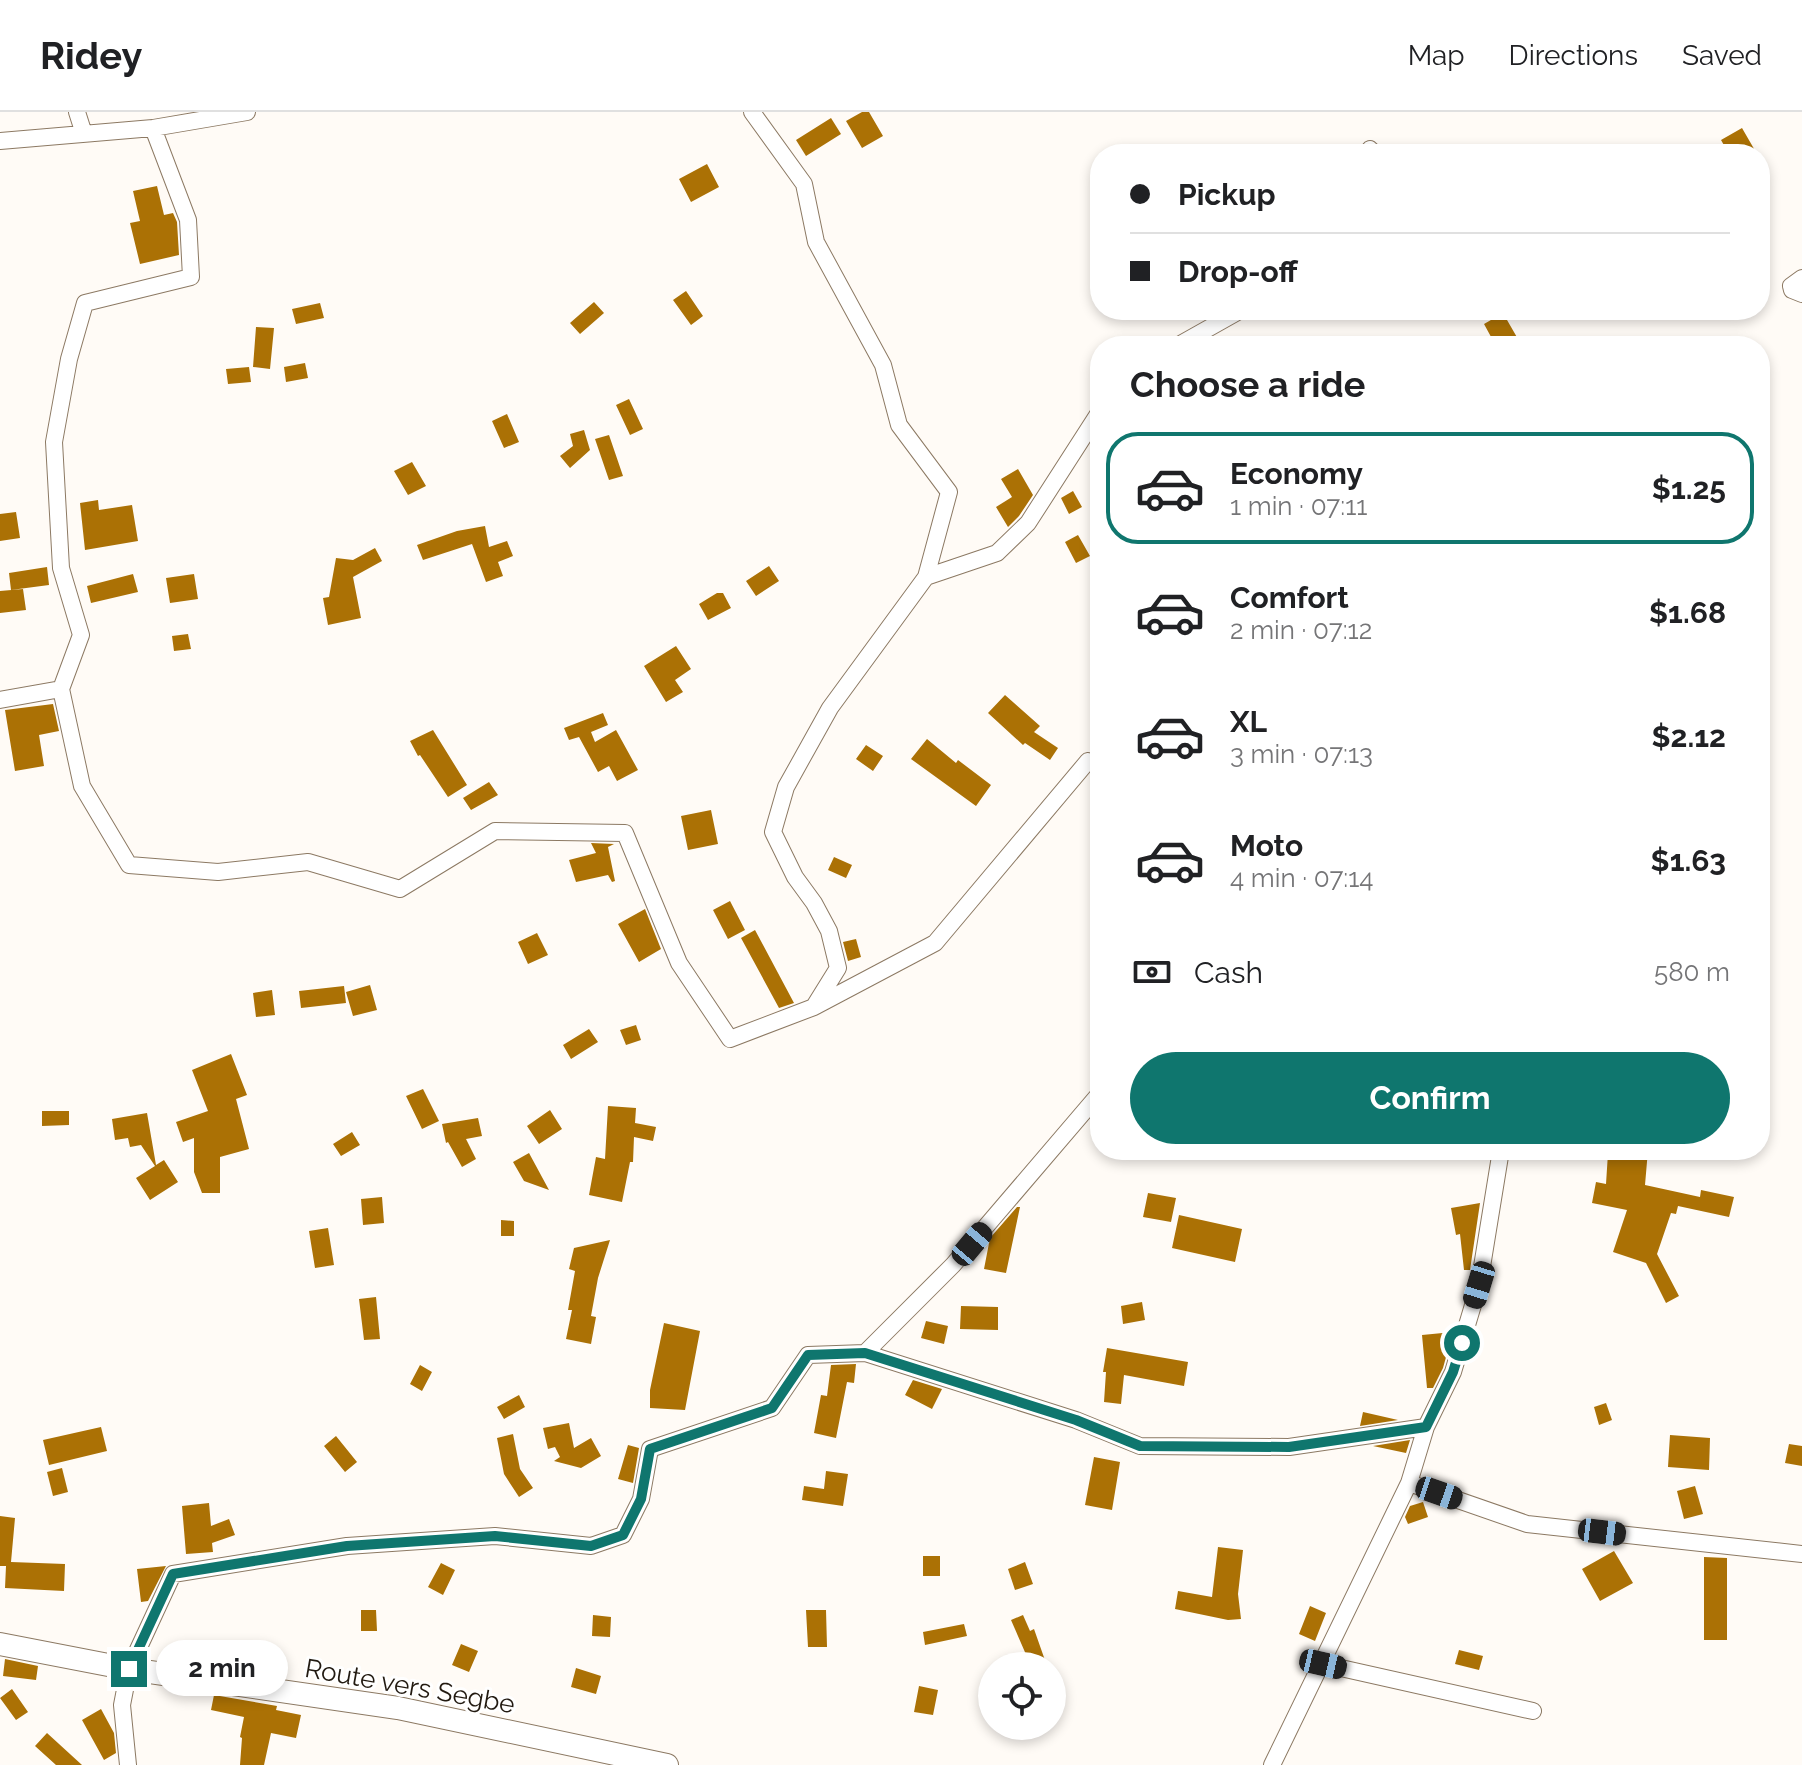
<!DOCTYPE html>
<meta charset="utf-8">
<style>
body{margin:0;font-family:Raleway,sans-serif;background:#f2f2f2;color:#202124;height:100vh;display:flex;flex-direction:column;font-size:30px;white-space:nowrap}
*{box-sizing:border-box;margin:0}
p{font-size:26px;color:#757577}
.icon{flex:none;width:44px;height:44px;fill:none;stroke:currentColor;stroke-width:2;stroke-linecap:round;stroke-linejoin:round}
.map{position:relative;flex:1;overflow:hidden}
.panel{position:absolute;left:1090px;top:224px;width:680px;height:824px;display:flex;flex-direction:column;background:#fff;border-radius:32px;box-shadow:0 4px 12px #0003}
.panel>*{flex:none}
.top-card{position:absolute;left:1090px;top:32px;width:680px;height:176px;border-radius:32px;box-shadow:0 4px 12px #0003;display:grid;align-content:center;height:176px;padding:0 40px;background:#fff}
.fabs{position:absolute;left:978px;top:1540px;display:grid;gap:16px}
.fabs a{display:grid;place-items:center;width:88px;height:88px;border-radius:50%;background:#fff;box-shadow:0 4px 12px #0003;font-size:40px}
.end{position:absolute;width:36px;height:36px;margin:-18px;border:10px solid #0f766e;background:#fff;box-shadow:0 0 0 4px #fff}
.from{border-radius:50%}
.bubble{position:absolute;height:56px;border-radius:28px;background:#fff;box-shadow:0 4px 12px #0003;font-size:26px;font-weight:700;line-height:56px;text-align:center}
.car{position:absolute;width:24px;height:48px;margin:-24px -12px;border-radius:10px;box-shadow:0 0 6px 2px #0007;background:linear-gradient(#222 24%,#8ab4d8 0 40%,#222 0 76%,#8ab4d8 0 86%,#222 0)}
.top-card b{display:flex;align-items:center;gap:28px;height:76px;font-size:30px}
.top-card b+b{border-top:2px solid #e0e0e0}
.top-card i{width:20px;height:20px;background:#202124}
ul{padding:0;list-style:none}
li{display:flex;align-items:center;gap:24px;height:112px;margin:0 16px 12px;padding:0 24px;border:4px solid transparent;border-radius:32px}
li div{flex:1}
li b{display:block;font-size:30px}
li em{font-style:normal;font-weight:700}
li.current{border-color:#0f766e}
li>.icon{width:72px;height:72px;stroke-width:1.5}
h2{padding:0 40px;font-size:36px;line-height:96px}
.pay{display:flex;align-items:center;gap:20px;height:88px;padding:0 40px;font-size:30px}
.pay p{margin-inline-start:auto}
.action{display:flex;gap:16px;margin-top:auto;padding:16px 40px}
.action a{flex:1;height:92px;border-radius:48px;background:#0f766e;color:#fff;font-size:32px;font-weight:700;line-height:92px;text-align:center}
header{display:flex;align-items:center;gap:48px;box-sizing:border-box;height:112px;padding:0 40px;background:#fff;border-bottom:2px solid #e0e0e0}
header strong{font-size:38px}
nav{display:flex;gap:44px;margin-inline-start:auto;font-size:28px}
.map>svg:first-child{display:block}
.building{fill:#ab7105}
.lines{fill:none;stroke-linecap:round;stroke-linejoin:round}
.minor-casing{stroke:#8c7963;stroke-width:18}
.secondary-casing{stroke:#8c7963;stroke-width:24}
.minor{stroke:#fff;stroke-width:16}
.secondary{stroke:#fff;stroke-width:22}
.route{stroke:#0f766e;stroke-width:10}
.labels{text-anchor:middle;stroke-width:6;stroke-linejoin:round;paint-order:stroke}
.street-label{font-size:26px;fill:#221a11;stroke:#fff}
</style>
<header>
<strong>Ridey</strong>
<nav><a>Map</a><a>Directions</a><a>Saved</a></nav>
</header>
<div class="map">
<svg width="1802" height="1653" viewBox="0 0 1802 1653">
<rect width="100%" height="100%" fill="#fffbf6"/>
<path class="building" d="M862,0H869L883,24L862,36L846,9Z
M831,6L841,22L806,44L796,28Z
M1742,16L1757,42H1729L1721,28Z
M707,52L719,75L691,90L679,67Z
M157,74L164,103L173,101L177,110L179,143L140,152L130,111L140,109L133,79Z
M686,179L703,204L691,213L673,188Z
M594,190L604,201L580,222L570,211Z
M320,191L324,206L296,212L292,197Z
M1503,201L1522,234H1496L1484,212Z
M256,215L274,216L270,257L253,255Z
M305,251L308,266L286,270L284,255Z
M249,255L251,270L228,272L226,257Z
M629,287L643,317L630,323L616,293Z
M507,302L519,330L504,336L492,309Z
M584,318L590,338L570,356L560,344L573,334L570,322Z
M609,323L623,364L609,368L595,327Z
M412,350L426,374L408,383L394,359Z
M1018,357L1033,383L1019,404L1008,415L996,395L1012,385L1001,367Z
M1073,379L1082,395L1069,402L1061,386Z
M98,388L99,398L132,393L138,429L85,438L80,391Z
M16,400L20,426L0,429V402Z
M485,414L489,435L507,429L513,444L498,450L503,464L486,470L472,432L423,448L417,433L457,419Z
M1078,423L1090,444L1076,451L1065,430Z
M375,436L382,449L353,465L361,506L328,513L323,486L329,485L336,446L353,448Z
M769,454L779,469L756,484L746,469Z
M47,455L49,473L11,478L9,461Z
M133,462L138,480L91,491L87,474Z
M194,462L198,487L170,491L166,466Z
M23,477L26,498L0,501V479Z
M717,481H723L731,496L708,508L699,492Z
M188,522L191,537L174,539L172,524Z
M676,534L691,557L675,568L683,580L666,590L644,554Z
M1005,583L1040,614L1034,620L1058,636L1050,648L1025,631L1023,633L988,601Z
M53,592L59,619L39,623L44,654L15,659L5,598Z
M603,601L608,613L591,620L595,630L616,618L638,658L617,669L609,654L598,660L579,625L569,628L564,616Z
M433,618L467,673L448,685L420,643L418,644L410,629Z
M927,627L956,651L958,648L991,673L976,694L911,647Z
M866,633L883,644L873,659L856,647Z
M489,670L498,683L471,698L463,686Z
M711,698L718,732L688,738L681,704Z
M591,731L614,732L608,735L615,769L612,770L608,763L576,770L569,748L596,741Z
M834,745L852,753L846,766L828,758Z
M730,789L745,818L728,827L713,798Z
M645,797L661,837L639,850L618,812Z
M755,818L794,891L779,896L741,826Z
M537,821L548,843L528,852L518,830Z
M856,827L861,845L848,849L843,830Z
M370,873L377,898L353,904L346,880Z
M344,874L346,891L301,896L299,879Z
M272,878L275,903L256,905L253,881Z
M636,913L641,928L626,933L620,918Z
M589,917L598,930L571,947L563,933Z
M231,942L247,983L236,987L249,1037L220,1045V1081H202L194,1060V1026L183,1030L176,1010L208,999L192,958Z
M423,977L439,1009L422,1017L406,984Z
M608,994L636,996L635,1011L656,1015L653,1029L634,1025L633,1050H630L622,1090L589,1083L596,1045L605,1047Z
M550,998L562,1017L539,1032L527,1014Z
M42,999H69V1013L42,1014Z
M147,1001L156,1053L164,1048L178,1070L150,1088L136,1066L155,1054L141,1033L130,1035L128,1026L115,1028L112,1007Z
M478,1006L482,1024L466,1027L476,1047L462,1055L448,1030L446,1031L442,1012Z
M352,1020L360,1033L341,1044L333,1032Z
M1622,1038H1648L1645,1073L1700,1085L1701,1078L1734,1085L1729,1105L1678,1094L1676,1102L1671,1101L1657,1142L1679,1184L1666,1191L1646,1151L1613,1140L1627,1098L1592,1091L1596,1070L1606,1072L1608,1041L1622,1043Z
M529,1041L549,1078L524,1069L513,1050Z
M1148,1081L1176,1086L1171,1110L1143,1105Z
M382,1085L384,1111L363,1113L361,1087Z
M1480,1091L1470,1158H1464L1460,1122L1456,1123L1451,1096Z
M1017,1095H1020L1006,1161L984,1157L990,1126Z
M1179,1103L1242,1117L1235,1150L1172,1136Z
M501,1108L514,1109V1124H501Z
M328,1116L334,1153L315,1156L309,1119Z
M610,1128L598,1166L591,1204L596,1205L591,1232L566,1227L572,1198H568L575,1159L569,1157L574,1136Z
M376,1185L380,1227L364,1228L359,1187Z
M1142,1190L1145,1208L1123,1212L1121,1194Z
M961,1194L998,1195V1218L960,1217Z
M926,1209L948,1214L944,1232L921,1226Z
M664,1211L700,1219L685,1298L650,1296V1278Z
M1453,1220L1443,1256L1433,1276H1427L1422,1223Z
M1107,1236L1188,1250L1184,1274L1124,1263L1121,1292L1104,1290L1106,1260H1103Z
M856,1252L854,1271L847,1270L836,1326L814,1321L821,1283L827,1284L831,1253Z
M420,1253L432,1260L422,1279L410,1272Z
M913,1268L942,1277L932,1297L905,1283Z
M519,1283L525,1295L504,1307L497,1295Z
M1606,1291L1612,1308L1599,1313L1594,1295Z
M1363,1300L1398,1308L1360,1314Z
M569,1311L574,1336L591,1326L601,1344L581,1356L554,1349L560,1345L555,1335L548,1337L543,1316Z
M101,1315L107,1339L49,1353L43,1328Z
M513,1322L520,1357L533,1376L519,1385L504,1362L497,1326Z
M1670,1323L1710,1326L1709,1358L1668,1355Z
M336,1324L357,1350L345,1360L324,1334Z
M1410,1328L1406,1341L1373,1334Z
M1789,1332L1802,1334V1354L1785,1351Z
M628,1333L639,1336L633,1371L618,1367Z
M1094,1345L1120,1350L1112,1398L1085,1393Z
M62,1356L68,1380L53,1384L47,1360Z
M826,1359L848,1362L843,1394L802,1388L804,1374L824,1377Z
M1695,1374L1703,1402L1684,1407L1677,1379Z
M1423,1390L1428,1405L1408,1412L1405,1405L1410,1394Z
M209,1391L211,1414L229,1407L235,1423L212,1431L213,1440L186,1442L182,1394Z
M0,1404L15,1406L11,1450L65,1452L64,1479L5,1476L6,1454H0Z
M1218,1435L1243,1438L1238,1482L1241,1507L1228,1508L1175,1497L1178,1479L1212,1485Z
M1614,1439L1633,1471L1600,1489L1582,1457Z
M923,1444H940V1464H923Z
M1704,1445L1727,1446V1528H1704Z
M1025,1450L1033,1472L1015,1478L1008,1457Z
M441,1451L455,1458L443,1483L428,1475Z
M166,1454L148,1489L141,1490L137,1457Z
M1310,1494L1326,1501L1315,1529L1299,1522Z
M361,1498H376L377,1519H361Z
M806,1498H826L827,1535H808Z
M593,1503L611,1505L610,1525L592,1524Z
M1023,1503L1030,1519L1034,1517L1047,1554H1031L1011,1508Z
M964,1512L967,1524L925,1533L923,1520Z
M461,1532L478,1539L469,1560L452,1553Z
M1459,1538L1483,1544L1479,1558L1455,1552Z
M5,1547L38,1554L36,1568L3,1564Z
M576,1556L601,1564L596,1582L571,1575Z
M919,1574L938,1578L933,1603L914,1600Z
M12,1577L28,1600L16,1608L0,1586Z
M214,1583L277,1594L276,1598L301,1603L296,1626L271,1621L264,1653H240L242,1626L240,1625L244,1605L211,1598Z
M101,1597L114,1621L116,1641L104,1648L82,1608Z
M47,1621L82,1653H56L35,1634Z"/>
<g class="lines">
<g class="minor-casing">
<path id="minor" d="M77,0L84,22
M752,0L804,72L816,130L883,253L899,313L949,380L926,465L830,596L786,675L773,720L795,765L814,791L829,819L838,856L815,893
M0,29L153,16L247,0
M1367,42L1370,37
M1802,166L1791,174L1792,178L1802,182
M1177,234L1241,198
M926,465L997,441L1028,411L1100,299
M61,577L82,674L129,753L218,760L308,750L400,777L495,719L625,721L679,851L730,927L814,895L935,831L1088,649
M0,588L61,577L81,523L61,456L54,330L69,247L85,191L191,165L188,108L153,16
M865,1241L953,1153L1100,981
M1409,1371L1527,1412L1802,1442
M1323,1552L1533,1599
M128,1653L122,1593L129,1557L173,1462L347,1434L495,1424L591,1434L623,1423L641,1387L650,1337L772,1296L808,1243L865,1241L1076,1308L1140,1334L1289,1335L1426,1315
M1272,1653L1409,1371L1426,1315L1453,1260L1479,1173L1501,1038"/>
</g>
<g class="secondary-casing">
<path id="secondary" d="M0,1532L129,1557L398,1596L667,1653"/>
</g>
<use href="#minor" class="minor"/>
<use href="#secondary" class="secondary"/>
</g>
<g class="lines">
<path class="route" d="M129,1557L173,1462L347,1434L495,1424L591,1434L623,1423L641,1387L650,1337L772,1296L808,1243L865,1241L1076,1308L1140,1334L1289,1335L1426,1315L1453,1260L1462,1231"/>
</g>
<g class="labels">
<g class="street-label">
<text transform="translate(410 1574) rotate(10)" y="9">Route vers Segbe</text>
</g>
</g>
</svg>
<div class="fabs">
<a><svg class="icon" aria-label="locate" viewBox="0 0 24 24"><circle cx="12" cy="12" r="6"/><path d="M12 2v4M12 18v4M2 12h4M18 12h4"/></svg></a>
</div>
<i class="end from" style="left:1462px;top:1231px"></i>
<i class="end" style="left:129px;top:1557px"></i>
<div class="bubble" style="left:156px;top:1528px;width:132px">2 min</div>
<i class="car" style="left:972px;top:1132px;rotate:40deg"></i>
<i class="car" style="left:1479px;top:1173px;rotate:197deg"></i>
<i class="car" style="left:1439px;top:1381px;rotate:109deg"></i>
<i class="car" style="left:1602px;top:1420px;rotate:97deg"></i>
<i class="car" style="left:1323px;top:1552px;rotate:103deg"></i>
<div class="top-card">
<b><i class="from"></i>Pickup</b>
<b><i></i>Drop-off</b>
</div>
<section class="panel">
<h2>Choose a ride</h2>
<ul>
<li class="current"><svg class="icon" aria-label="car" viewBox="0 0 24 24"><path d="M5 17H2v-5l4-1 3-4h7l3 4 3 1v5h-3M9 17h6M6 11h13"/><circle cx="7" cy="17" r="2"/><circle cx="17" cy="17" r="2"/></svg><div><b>Economy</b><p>1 min · 07:11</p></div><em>$1.25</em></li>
<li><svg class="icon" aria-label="car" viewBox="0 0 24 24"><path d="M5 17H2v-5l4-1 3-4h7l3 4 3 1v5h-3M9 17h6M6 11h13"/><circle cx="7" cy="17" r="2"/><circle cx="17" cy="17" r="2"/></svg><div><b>Comfort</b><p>2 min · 07:12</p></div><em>$1.68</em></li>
<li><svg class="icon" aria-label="car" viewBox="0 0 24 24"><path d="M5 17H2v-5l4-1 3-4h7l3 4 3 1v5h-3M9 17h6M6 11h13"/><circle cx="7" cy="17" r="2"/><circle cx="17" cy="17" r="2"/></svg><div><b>XL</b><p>3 min · 07:13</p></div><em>$2.12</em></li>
<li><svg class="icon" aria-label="car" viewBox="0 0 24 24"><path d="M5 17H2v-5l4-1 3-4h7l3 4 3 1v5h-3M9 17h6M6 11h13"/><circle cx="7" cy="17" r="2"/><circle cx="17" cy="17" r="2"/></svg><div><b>Moto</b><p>4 min · 07:14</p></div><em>$1.63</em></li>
</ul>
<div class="pay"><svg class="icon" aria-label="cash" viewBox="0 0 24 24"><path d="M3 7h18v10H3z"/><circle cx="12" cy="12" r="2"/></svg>Cash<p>580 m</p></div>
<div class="action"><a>Confirm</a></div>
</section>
</div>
